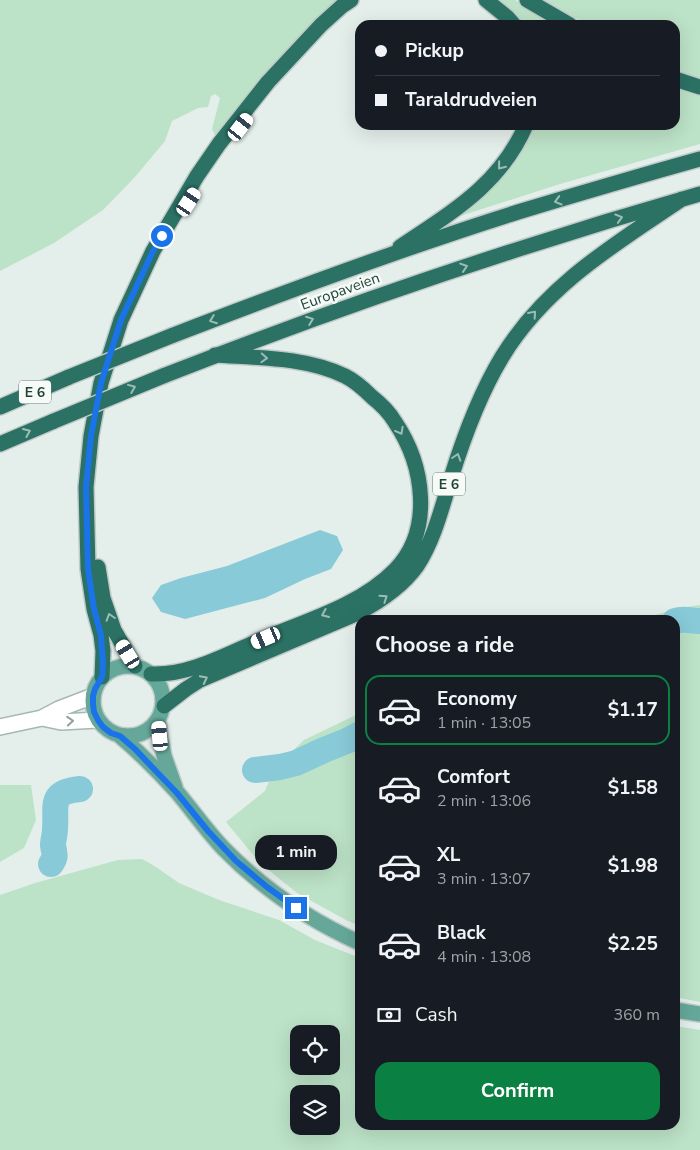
<!DOCTYPE html>
<meta charset="utf-8">
<style>
body{margin:0;font-family:"Nunito Sans",sans-serif;background:#242831;color:#f1f3f6;height:100vh;display:flex;flex-direction:column;font-size:19px;white-space:nowrap}
*{box-sizing:border-box;margin:0}
p{font-size:16px;color:#9ea1a6}
.icon{flex:none;width:28px;height:28px;fill:none;stroke:currentColor;stroke-width:2;stroke-linecap:round;stroke-linejoin:round}
.map{position:relative;flex:1;overflow:hidden}
.drawer{position:absolute;left:355px;top:615px;width:325px;height:515px;display:flex;flex-direction:column;background:#171b24;border-radius:15px;box-shadow:0 5px 20px #0002}
.drawer>*{flex:none}
.hud{position:absolute;left:355px;top:20px;width:325px;height:110px;border-radius:15px;box-shadow:0 5px 20px #0002;display:grid;align-content:center;height:110px;padding:0 20px;background:#171b24}
.buttons{position:absolute;left:290px;top:1025px;display:grid;gap:10px}
.buttons a{display:grid;place-items:center;width:50px;height:50px;border-radius:10px;background:#171b24;box-shadow:0 5px 20px #0002;font-size:25px}
.end{position:absolute;width:22px;height:22px;margin:-11px;border:6px solid #1a73e8;background:#fff;box-shadow:0 0 0 2px #fff}
.from{border-radius:50%}
.bubble{position:absolute;height:35px;border-radius:15px;background:#171b24;box-shadow:0 5px 20px #0002;font-size:16px;font-weight:700;line-height:35px;text-align:center}
.car{position:absolute;width:15px;height:30px;margin:-15px -8px;border-radius:6px;box-shadow:0 0 4px 1px #0007;background:linear-gradient(#fff 24%,#345 0 40%,#fff 0 76%,#345 0 86%,#fff 0)}
.hud b{display:flex;align-items:center;gap:18px;height:48px;font-size:19px}
.hud b+b{border-top:1px solid #363941}
.hud i{width:12px;height:12px;background:#f1f3f6}
ul{padding:0;list-style:none}
li{display:flex;align-items:center;gap:15px;height:70px;margin:0 10px 8px;padding:0 10px;border:2px solid transparent;border-radius:15px}
li div{flex:1}
li b{display:block;font-size:19px}
li em{font-style:normal;font-weight:700}
li.active{border-color:#0b8043}
li>.icon{width:45px;height:45px;stroke-width:1.5}
h2{padding:0 20px;font-size:22px;line-height:60px}
.pay{display:flex;align-items:center;gap:12px;height:55px;padding:0 20px;font-size:19px}
.pay p{margin-inline-start:auto}
.button{display:flex;gap:10px;margin-top:auto;padding:10px 20px}
.button a{flex:1;height:58px;border-radius:15px;background:#0b8043;color:#fff;font-size:20px;font-weight:700;line-height:58px;text-align:center}
.map>svg:first-child{display:block}
.green{fill:#bce2c7;fill-rule:evenodd}
.water{fill:#88cad8}
.lines{fill:none;stroke-linecap:round;stroke-linejoin:round}
.river{stroke:#88cad8;stroke-width:26}
.minor-casing{stroke:#a6b8b3;stroke-width:18}
.major-casing{stroke:#c1cac8;stroke-width:18}
.highway-casing{stroke:#c1cac8;stroke-width:18}
.minor{stroke:#fff;stroke-width:15}
.major{stroke:#65a899;stroke-width:15}
.highway{stroke:#2b7265;stroke-width:15}
.highway-bridge-casing{stroke:#c1cac8;stroke-width:18;stroke-linecap:butt}
.highway-bridge{stroke:#2b7265;stroke-width:15}
.oneway{stroke:#9bbdb6}
.oneway2{stroke:#90a19d}
.route{stroke:#1a73e8;stroke-width:6}
.labels{text-anchor:middle;stroke-width:5;stroke-linejoin:round;paint-order:stroke}
.shield{fill:#f6fbf8;stroke:#627a74;stroke-width:1}
.shield-label{font-size:14px;font-weight:bold;fill:#22433b}
.street-label{font-size:15px;fill:#22433b;stroke:#f6fbf8}
</style>
<div class="map">
<svg width="700" height="1150" viewBox="0 0 700 1150">
<rect width="100%" height="100%" fill="#e4efeb"/>
<path class="green" d="M0,0H340C291,38 254,88 216,137L212,129L220,98L215,94L211,96L208,107L198,108L172,121L165,141L135,177L103,210L54,243L0,271Z
M498,0H515L558,25H522L510,10Z
M544,0H700V79L675,70V25H588Z
M675,86L700,95V144L560,184L457,217L533,125H675Z
M700,605V1002L675,997V620H638L679,608Z
M360,713V926L346,920L297,893L260,863L226,822L265,791L274,769L304,740Z
M0,785H31L36,820L24,848L0,862Z
M142,859L156,867L179,883L219,900L279,920L315,940L360,958V1125H675V1026L700,1030V1150H0V895L35,883L118,860ZM299,1034H331V1066H299ZM299,1094H331V1126H299Z"/>
<path class="water" d="M320,530L337,536L343,550L331,569L305,579L265,598L185,619L161,612L152,598L161,585L181,578L227,566Z"/>
<g class="lines">
<path class="river" d="M675,621C684,618 691,621 700,621
M255,770L280,767L296,763L324,750L349,740L360,734
M51,864C57,856 54,854 53,845C53,840 55,835 55,829C57,806 48,792 80,789"/>
<g class="minor-casing">
<path id="minor" d="M42,718L61,722L98,720
M0,727L42,718L59,709L93,696"/>
</g>
<g class="major-casing">
<path id="major" d="M93 701a35 35 0 1 1 70 0a35 35 0 1 1-70 0Z
M158,721L160,736L164,756L175,787
M120,736C140,753 159,772 177,792C193,811 206,830 223,848C262,888 309,920 360,943
M675,1010L700,1014"/>
</g>
<g class="highway-casing">
<path id="highway" d="M486,0L507,17L514,25
M527,0L570,25
M675,79L700,87
M400,247C452,212 500,185 526,125
M171,336C285,292 400,249 518,212C578,194 639,176 700,159
M163,376C339,307 518,246 700,194
M0,407L69,377
M0,444L54,421
M98,567L103,598L114,630L135,666
M151,674C190,676 229,653 265,638C309,620 362,604 395,570C434,530 424,465 395,422C389,412 381,404 372,397C364,389 355,381 345,376C305,357 259,358 215,355
M102,677L103,651L101,635L94,609L88,569L86,487L91,436L101,383L121,320L153,251L197,176L219,144L268,82L321,25L342,6L351,0
M164,706L186,689L200,680L358,613C381,601 402,587 417,566C434,540 442,507 451,478C464,436 479,395 502,357C545,286 615,244 682,199"/>
</g>
<use href="#minor" class="minor"/>
<use href="#major" class="major"/>
<use href="#highway" class="highway"/>
<g class="highway-bridge-casing">
<path id="highway-bridge" d="M69,377L171,336
M54,421L163,376"/>
</g>
<use href="#highway-bridge" class="highway-bridge"/>
</g>
<defs><path id="oneway-chevron" d="M-2-3.5L2.5 0L-2 3.5" fill="none" stroke-width="1.6" stroke-linecap="round" stroke-linejoin="round" transform="scale(1.25)"/></defs>
<g class="oneway">
<use href="#oneway-chevron" transform="translate(501 166) rotate(129)"/>
<use href="#oneway-chevron" transform="translate(558 201) rotate(164)"/>
<use href="#oneway-chevron" transform="translate(619 218) rotate(-17)"/>
<use href="#oneway-chevron" transform="translate(464 267) rotate(-18)"/>
<use href="#oneway-chevron" transform="translate(533 314) rotate(-49)"/>
<use href="#oneway-chevron" transform="translate(213 320) rotate(159)"/>
<use href="#oneway-chevron" transform="translate(310 320) rotate(-21)"/>
<use href="#oneway-chevron" transform="translate(264 358) rotate(3)"/>
<use href="#oneway-chevron" transform="translate(132 388) rotate(-22)"/>
<use href="#oneway-chevron" transform="translate(400 431) rotate(61)"/>
<use href="#oneway-chevron" transform="translate(27 432) rotate(-23)"/>
<use href="#oneway-chevron" transform="translate(457 457) rotate(-72)"/>
<use href="#oneway-chevron" transform="translate(384 598) rotate(-34)"/>
<use href="#oneway-chevron" transform="translate(325 614) rotate(157)"/>
<use href="#oneway-chevron" transform="translate(110 617) rotate(-108)"/>
<use href="#oneway-chevron" transform="translate(204 679) rotate(-27)"/>
</g>
<use class="oneway2" href="#oneway-chevron" transform="translate(70 721) rotate(-4)"/>
<g class="lines">
<path class="route" d="M162,236L153,251L121,320L101,383L91,436L86,487L88,569L94,609L101,635L103,665L102,677L95,689L93,696V704L94,712L98,720L103,727L111,733L120,736L135,749L152,767L177,793L208,831L236,861L267,887L296,908"/>
</g>
<g class="labels">
<g class="shield">
<rect x="19" y="380.5" width="32" height="23" rx="4"/>
<rect x="433" y="472.5" width="32" height="23" rx="4"/>
</g>
<g class="shield-label">
<text x="35" y="397">E 6</text>
<text x="449" y="489">E 6</text>
</g>
<g class="street-label">
<text transform="translate(340 291) rotate(-20)" y="5">Europaveien</text>
</g>
</g>
</svg>
<div class="buttons">
<a><svg class="icon" aria-label="locate" viewBox="0 0 24 24"><circle cx="12" cy="12" r="6"/><path d="M12 2v4M12 18v4M2 12h4M18 12h4"/></svg></a>
<a><svg class="icon" aria-label="layers" viewBox="0 0 24 24"><path d="M12 4l9 5-9 5-9-5zM3 14l9 5 9-5"/></svg></a>
</div>
<i class="end from" style="left:162px;top:236px"></i>
<i class="end" style="left:296px;top:908px"></i>
<div class="bubble" style="left:255px;top:835px;width:82px">1 min</div>
<i class="car" style="left:241px;top:127px;rotate:38deg"></i>
<i class="car" style="left:189px;top:202px;rotate:33deg"></i>
<i class="car" style="left:266px;top:638px;rotate:247deg"></i>
<i class="car" style="left:128px;top:654px;rotate:329deg"></i>
<i class="car" style="left:160px;top:736px;rotate:355deg"></i>
<div class="hud">
<b><i class="from"></i>Pickup</b>
<b><i></i>Taraldrudveien</b>
</div>
<section class="drawer">
<h2>Choose a ride</h2>
<ul>
<li class="active"><svg class="icon" aria-label="car" viewBox="0 0 24 24"><path d="M5 17H2v-5l4-1 3-4h7l3 4 3 1v5h-3M9 17h6M6 11h13"/><circle cx="7" cy="17" r="2"/><circle cx="17" cy="17" r="2"/></svg><div><b>Economy</b><p>1 min · 13:05</p></div><em>$1.17</em></li>
<li><svg class="icon" aria-label="car" viewBox="0 0 24 24"><path d="M5 17H2v-5l4-1 3-4h7l3 4 3 1v5h-3M9 17h6M6 11h13"/><circle cx="7" cy="17" r="2"/><circle cx="17" cy="17" r="2"/></svg><div><b>Comfort</b><p>2 min · 13:06</p></div><em>$1.58</em></li>
<li><svg class="icon" aria-label="car" viewBox="0 0 24 24"><path d="M5 17H2v-5l4-1 3-4h7l3 4 3 1v5h-3M9 17h6M6 11h13"/><circle cx="7" cy="17" r="2"/><circle cx="17" cy="17" r="2"/></svg><div><b>XL</b><p>3 min · 13:07</p></div><em>$1.98</em></li>
<li><svg class="icon" aria-label="car" viewBox="0 0 24 24"><path d="M5 17H2v-5l4-1 3-4h7l3 4 3 1v5h-3M9 17h6M6 11h13"/><circle cx="7" cy="17" r="2"/><circle cx="17" cy="17" r="2"/></svg><div><b>Black</b><p>4 min · 13:08</p></div><em>$2.25</em></li>
</ul>
<div class="pay"><svg class="icon" aria-label="cash" viewBox="0 0 24 24"><path d="M3 7h18v10H3z"/><circle cx="12" cy="12" r="2"/></svg>Cash<p>360 m</p></div>
<div class="button"><a>Confirm</a></div>
</section>
</div>
